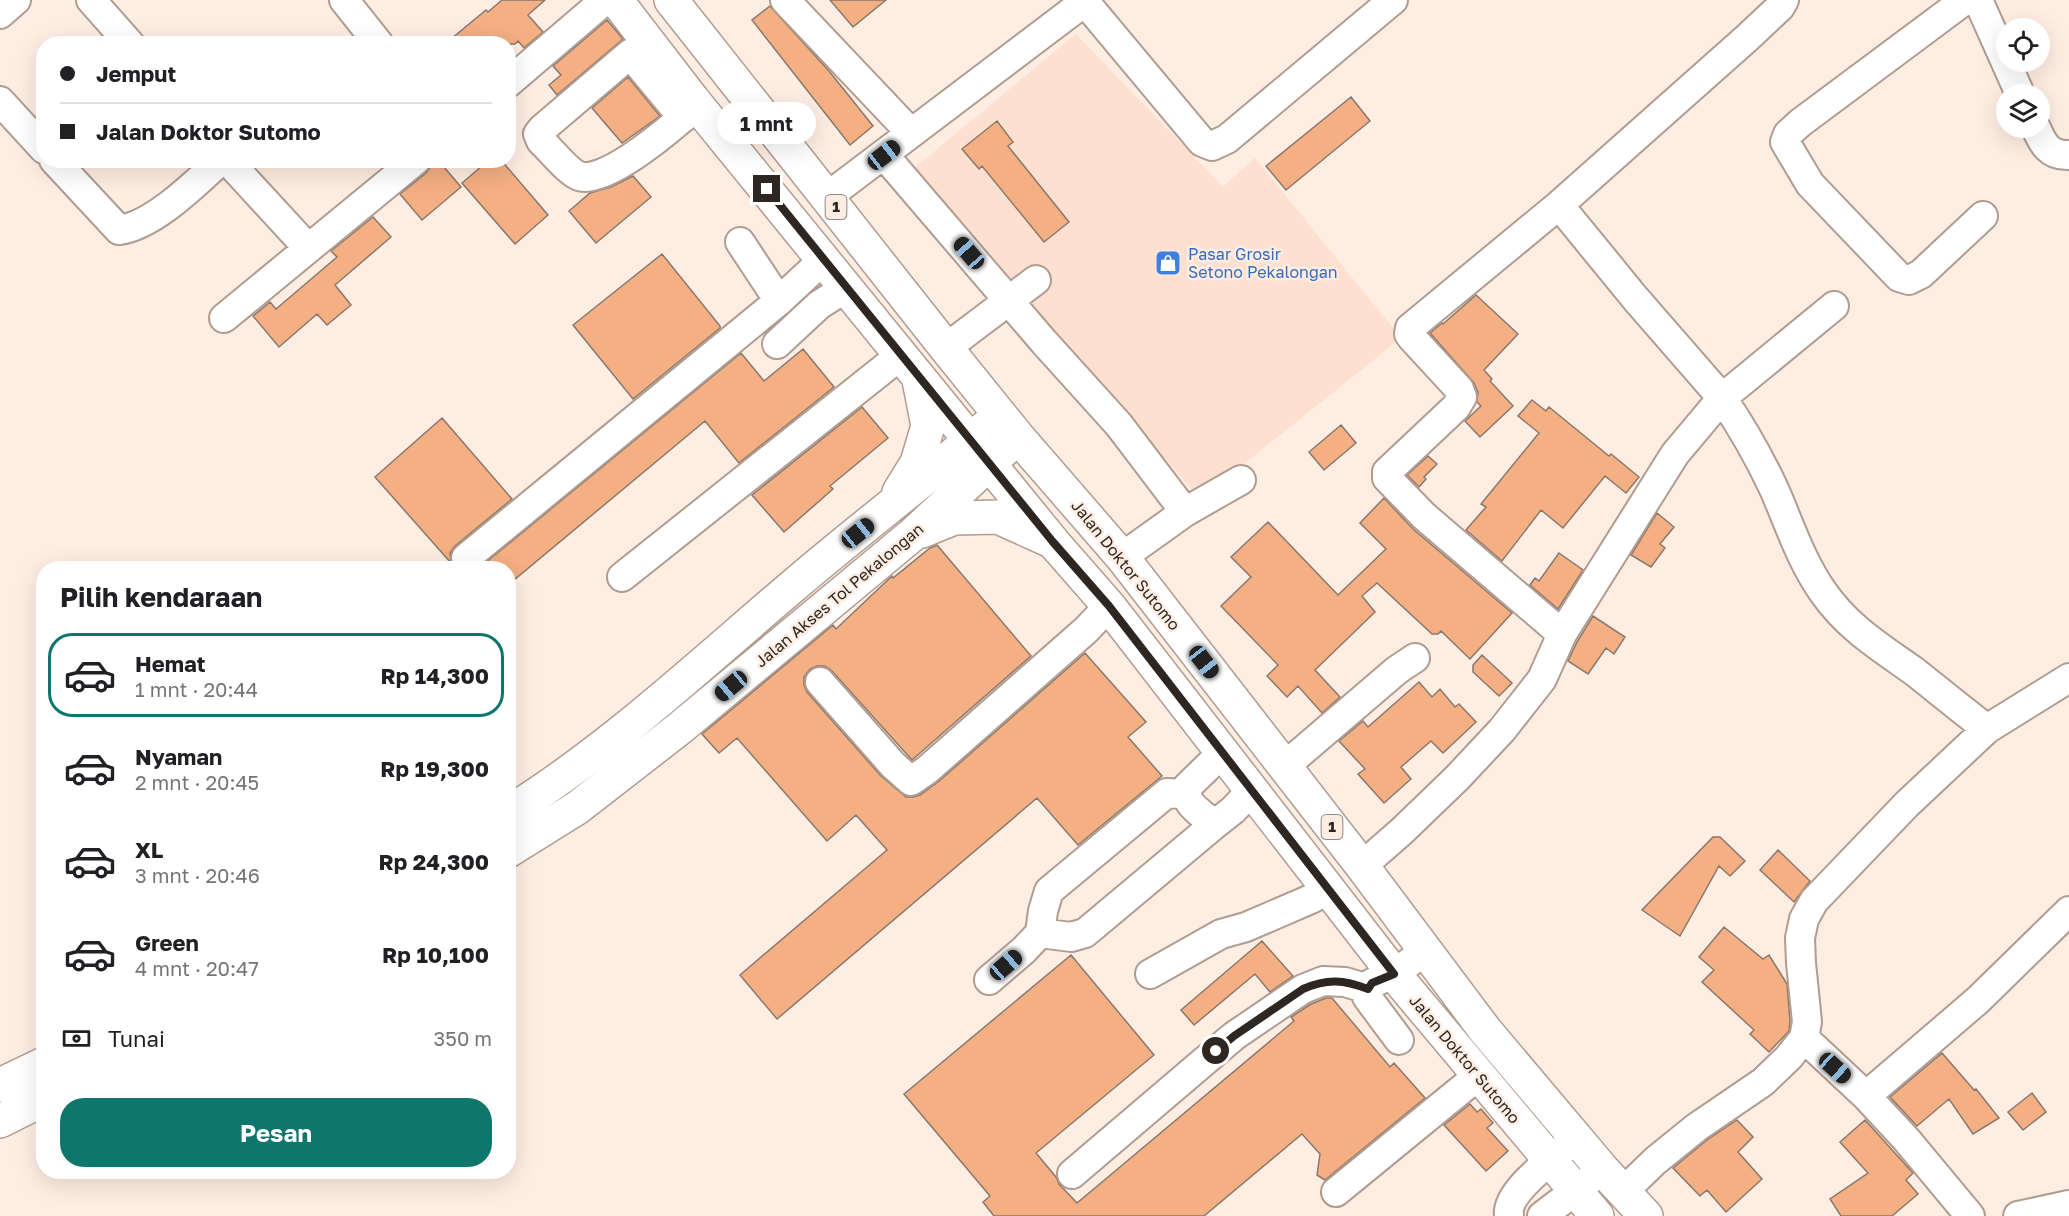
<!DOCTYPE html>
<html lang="id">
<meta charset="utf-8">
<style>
body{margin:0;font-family:"Golos Text",sans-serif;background:#f6f6f6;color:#202124;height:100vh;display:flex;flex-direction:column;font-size:22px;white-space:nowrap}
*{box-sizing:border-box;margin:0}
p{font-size:20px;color:#757577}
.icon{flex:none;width:33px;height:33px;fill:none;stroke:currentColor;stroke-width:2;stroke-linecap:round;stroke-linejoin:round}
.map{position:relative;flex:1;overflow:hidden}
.details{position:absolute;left:36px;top:561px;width:480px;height:618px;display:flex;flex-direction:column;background:#fff;border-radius:24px;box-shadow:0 6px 24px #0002}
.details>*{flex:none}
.top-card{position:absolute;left:36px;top:36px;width:480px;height:132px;border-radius:24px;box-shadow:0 6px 24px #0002;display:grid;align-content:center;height:132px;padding:0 24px;background:#fff}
.tools{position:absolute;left:1996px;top:18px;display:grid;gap:12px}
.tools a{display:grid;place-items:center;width:54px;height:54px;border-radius:50%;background:#fff;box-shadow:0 6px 24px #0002;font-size:30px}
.end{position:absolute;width:27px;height:27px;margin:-14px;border:8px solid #2e2621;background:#fff;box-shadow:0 0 0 3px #fff}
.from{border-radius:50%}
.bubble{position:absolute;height:42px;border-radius:21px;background:#fff;box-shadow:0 6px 24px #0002;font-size:20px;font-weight:700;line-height:42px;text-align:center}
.car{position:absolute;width:18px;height:36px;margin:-18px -9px;border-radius:8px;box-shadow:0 0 4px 2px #0007;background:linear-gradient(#222 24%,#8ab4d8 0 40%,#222 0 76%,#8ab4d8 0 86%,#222 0)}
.top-card b{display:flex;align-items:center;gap:21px;height:57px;font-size:22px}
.top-card b+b{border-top:2px solid #e0e0e0}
.top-card i{width:15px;height:15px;background:#202124}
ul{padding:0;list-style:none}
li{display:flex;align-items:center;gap:18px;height:84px;margin:0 12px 9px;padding:0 12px;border:3px solid transparent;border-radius:24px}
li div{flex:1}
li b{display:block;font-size:22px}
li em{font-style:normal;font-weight:700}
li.on{border-color:#0f766e}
li>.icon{width:54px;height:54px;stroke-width:1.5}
h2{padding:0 24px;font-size:27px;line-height:72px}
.pay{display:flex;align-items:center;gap:15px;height:66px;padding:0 24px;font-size:22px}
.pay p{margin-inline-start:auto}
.cta{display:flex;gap:12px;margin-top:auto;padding:12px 24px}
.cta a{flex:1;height:69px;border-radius:24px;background:#0f766e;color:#fff;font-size:24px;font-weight:700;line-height:69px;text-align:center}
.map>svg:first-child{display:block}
.built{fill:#fde0cf}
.building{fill:#f4af83;stroke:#8b786d;stroke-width:1.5}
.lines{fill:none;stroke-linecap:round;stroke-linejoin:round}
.minor-casing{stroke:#b09c90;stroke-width:32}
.highway-casing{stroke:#b09c90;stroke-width:36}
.minor{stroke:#fff;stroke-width:28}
.highway{stroke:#fff;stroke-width:33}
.route{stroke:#2e2621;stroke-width:8}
.labels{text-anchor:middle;stroke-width:5;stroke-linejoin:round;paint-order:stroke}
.shield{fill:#feede2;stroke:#6c625b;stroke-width:1.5}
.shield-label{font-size:15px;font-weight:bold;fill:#2e2621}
.shop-label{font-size:16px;fill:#366cbe;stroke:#feede2;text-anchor:start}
.street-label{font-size:16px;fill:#2e2621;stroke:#feede2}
</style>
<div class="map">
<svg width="2069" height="1216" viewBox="0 0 2069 1216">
<rect width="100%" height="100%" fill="#feede2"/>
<path class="built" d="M1076,34L1223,187L1255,158L1401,338L1200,499L913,169Z"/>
<path class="building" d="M502,0H545L528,15L543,32L524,48L518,41L515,44H445L486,10L488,12Z
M830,0H886L853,27Z
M770,6L829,71L873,126L850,145L752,20Z
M607,20L623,39L557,95L549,85L561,75L553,66Z
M628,77L660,116L622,143L592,108Z
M1351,97L1370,121L1286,190L1266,166Z
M997,121L1013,142L1008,146L1069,222L1044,242L982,166L979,169L962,149Z
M432,160H438L461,187L422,220L400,194L426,173L431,166Z
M489,160H501L548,215L515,244L462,183Z
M633,176L651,197L596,243L569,211L590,193L611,187Z
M373,217L391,237L335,285L351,305L327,325L317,314L279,347L253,316L270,302L276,309L337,257L331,251Z
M662,254L720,326V328L633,399L573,325Z
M1476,295L1518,334L1484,370L1492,379L1490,381L1513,406L1480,437L1465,421L1481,406L1477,402L1478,392L1474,383L1430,333L1442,323L1443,324Z
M803,349L834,387L739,463L705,421L508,585V568H479L741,353L764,381Z
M1532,400L1546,411L1549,407L1609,456L1611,454L1639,477L1626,493L1605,476L1563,528L1541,510L1502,561L1466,530L1486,507L1481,504L1539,433L1518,416Z
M862,407L888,438L830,486L833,489L784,532L752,495Z
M442,418L512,499L455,546L450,553L451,563L375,477Z
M1341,425L1356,443L1324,470L1309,452Z
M1428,456L1437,464L1424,477L1426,479L1419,487L1407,475Z
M1384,498L1413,529L1512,613L1470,659L1441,631L1438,634H1432L1377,583L1362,596L1375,612L1315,670L1340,697L1322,713L1298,686L1287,697L1267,676L1278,665L1221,606L1251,577L1231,557L1268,522L1338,595L1386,549L1360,523Z
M1657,513L1674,527L1660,544L1665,548L1651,567L1631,555Z
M937,545L1031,656L912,760L832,671L825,666H817L810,669L804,677V685L807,692L881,776L906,797H913L920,795L938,782L1085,653L1146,722L1128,737L1162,776L1078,845L1037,798L777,1019L740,975L887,850L856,815L827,841L737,738L719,753L702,734L833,625L836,629L892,576L893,578L930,548Z
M1559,553L1583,570L1558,609L1530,585L1535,578L1539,581Z
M1593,616L1625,637L1614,654L1606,648L1588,674L1568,661L1577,642Z
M1482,655L1512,683L1499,696L1473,672V665Z
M1419,682L1432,697L1440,689L1455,707L1459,704L1476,722L1443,753L1431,741L1401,767L1411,779L1384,803L1358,774L1365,769L1339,741L1363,721L1368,727Z
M1713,837H1720L1745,861L1730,876L1719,866L1680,936L1642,910Z
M1778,850L1810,881L1794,902L1760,870Z
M1724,927L1763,959L1769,955L1787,984L1790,1021L1789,1031L1769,1052L1750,1034L1754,1030L1702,982L1714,970L1699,957Z
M1262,941L1293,976L1270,992L1255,974L1194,1025L1181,1010Z
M1071,955L1154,1055L1036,1153L1056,1177L1059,1184L1077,1203L1294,1021L1291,1017L1311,1004L1326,998H1332L1390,1067L1394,1063L1425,1098L1325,1180L1317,1175L1320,1154L1302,1134L1204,1216H994L983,1202L990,1196L904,1094Z
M1942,1053L1974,1090L1976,1089L1999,1118L1973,1134L1949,1099L1917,1126L1890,1097Z
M2032,1093L2046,1112L2023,1130L2008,1112Z
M1470,1104L1477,1112L1481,1109L1493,1123L1487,1128L1508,1151L1486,1171L1444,1125Z
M1737,1120L1753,1137L1738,1152L1762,1179L1726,1212L1707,1190L1700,1196L1673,1168L1707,1140Z
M1865,1120L1913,1173L1906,1180L1918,1194L1892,1216H1841L1830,1199L1868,1173L1840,1142Z"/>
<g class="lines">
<g class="minor-casing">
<path id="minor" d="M91,0L130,44
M344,0L379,44
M785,0L911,133
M1965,0L1800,123L1788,134L1785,142L1810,184L1899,277L1909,280L1921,274L1983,216
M1978,0L2020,94
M1085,2L1202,142L1212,146L1227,139L1393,0
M0,14L16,0
M648,43L630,54L542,129L538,134L541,141C550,149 568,172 579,176C606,186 677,123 697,105
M630,54L683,118
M508,83L605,0
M0,101L44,149
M2036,128C2043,144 2049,156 2069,155
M884,155L1044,342L1119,425L1185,512L1241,480
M54,160L119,230C153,226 196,183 221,160
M227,160L308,248
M827,197L1087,0
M1559,205L1410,328L1409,334L1412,338L1459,389L1462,397L1456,407L1387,472V478L1424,516L1562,634
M740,242L779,301
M1834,306L1722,398C1742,427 1759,457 1774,489C1789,523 1801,561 1823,592C1848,628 1880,647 1915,672C1939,691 1962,710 1987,729
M224,318L416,160
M777,344L819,305L847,287
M946,348L1036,280
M1122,557L1185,512
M466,558L779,301L823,260
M622,577L901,355
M820,682L893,765L911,781L927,770L1086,630L1109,606
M1223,752L1187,787C1183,805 1203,813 1214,825L1233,810L1252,790
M1285,766L1397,670L1415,658
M1362,866L1402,831L1457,778L1502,730L1542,679L1562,634L1675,454L1722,398L1635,298L1559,205L1747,38L1780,7L1784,0
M1040,933L1043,911L1049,891L1167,793L1186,794
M1150,974L1221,934L1246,927L1311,899L1329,889
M989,980L1024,950L1040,933L1071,937L1085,933L1214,825
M1804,1038L1866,1096L1906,1139L1970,1216
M1399,1040L1367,997L1372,983L1394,974L1426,950
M1866,1096L1978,1000L2069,911
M1072,1174L1234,1036L1303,989L1323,981L1345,982L1368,989
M1624,1191L1655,1161L1697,1127L1763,1082L1789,1057L1804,1038L1807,1022L1801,963L1800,938L1804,919L1814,901L1907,804L1987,729L2069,678
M1336,1192L1479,1075
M1509,1216C1505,1193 1551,1160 1567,1146
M1542,1216L1593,1177
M2018,1216L2069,1205"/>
</g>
<g class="highway-casing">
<path id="highway" d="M616,0L693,100L1053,542L1109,606L1394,974L1597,1216
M671,0L946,348L1018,437L1122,557L1362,866L1485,1030L1603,1170L1646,1216
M899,492L917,463L928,426L919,380
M922,531L954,518L998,517L1049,540
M508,813C611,749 701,664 793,586C857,531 924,481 987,426
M508,851L577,808L680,728L912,535L1006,448
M0,1085L44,1064
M0,1121L44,1099"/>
</g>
<use href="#minor" class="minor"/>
<use href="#highway" class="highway"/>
</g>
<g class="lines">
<path class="route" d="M767,189L1053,542L1109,606L1394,974L1372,983L1368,989C1344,980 1328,978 1303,989L1234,1036L1216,1051"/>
</g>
<defs>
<g id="shop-square" transform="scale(1.35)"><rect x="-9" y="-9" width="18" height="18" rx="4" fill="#3f7fe0" stroke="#feede2"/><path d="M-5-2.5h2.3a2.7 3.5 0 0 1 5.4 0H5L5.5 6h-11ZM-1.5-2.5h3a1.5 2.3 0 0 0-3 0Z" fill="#fff"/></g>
</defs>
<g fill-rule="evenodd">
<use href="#shop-square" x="1168" y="263"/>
</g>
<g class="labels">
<g class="shield">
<rect x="825.5" y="195" width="21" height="24" rx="4.5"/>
<rect x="1321.5" y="815" width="21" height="24" rx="4.5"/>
</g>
<g class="shield-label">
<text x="836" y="212">1</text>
<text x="1332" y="832">1</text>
</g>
<g class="shop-label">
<text x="1188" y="260">Pasar Grosir<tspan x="1188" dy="18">Setono Pekalongan</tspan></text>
</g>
<g class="street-label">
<text transform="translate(1126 565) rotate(51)" y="6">Jalan Doktor Sutomo</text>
<text transform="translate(839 595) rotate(-40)" y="6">Jalan Akses Tol Pekalongan</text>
<text transform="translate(1465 1059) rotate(50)" y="6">Jalan Doktor Sutomo</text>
</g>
</g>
</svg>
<div class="tools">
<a><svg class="icon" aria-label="locate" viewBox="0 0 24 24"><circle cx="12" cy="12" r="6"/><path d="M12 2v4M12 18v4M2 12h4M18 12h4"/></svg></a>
<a><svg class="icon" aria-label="layers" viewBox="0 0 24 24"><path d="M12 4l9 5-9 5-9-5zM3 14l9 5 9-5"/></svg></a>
</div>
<i class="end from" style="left:1216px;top:1051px"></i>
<i class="end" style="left:767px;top:189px"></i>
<div class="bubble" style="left:717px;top:102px;width:99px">1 mnt</div>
<i class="car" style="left:884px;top:155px;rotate:52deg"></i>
<i class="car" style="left:969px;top:253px;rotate:319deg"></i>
<i class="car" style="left:858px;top:533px;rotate:51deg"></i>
<i class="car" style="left:1204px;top:662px;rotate:142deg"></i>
<i class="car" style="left:731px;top:686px;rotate:230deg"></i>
<i class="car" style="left:1006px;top:965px;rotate:49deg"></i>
<i class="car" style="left:1835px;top:1068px;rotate:132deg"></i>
<div class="top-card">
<b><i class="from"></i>Jemput</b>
<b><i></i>Jalan Doktor Sutomo</b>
</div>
<section class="details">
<h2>Pilih kendaraan</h2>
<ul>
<li class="on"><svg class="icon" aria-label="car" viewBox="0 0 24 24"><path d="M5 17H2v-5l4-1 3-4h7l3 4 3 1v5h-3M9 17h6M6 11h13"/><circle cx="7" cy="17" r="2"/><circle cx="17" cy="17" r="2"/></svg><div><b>Hemat</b><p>1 mnt · 20:44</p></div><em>Rp 14,300</em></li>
<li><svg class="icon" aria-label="car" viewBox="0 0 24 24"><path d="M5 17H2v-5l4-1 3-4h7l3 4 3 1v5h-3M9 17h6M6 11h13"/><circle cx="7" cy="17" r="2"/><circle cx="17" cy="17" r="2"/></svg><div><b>Nyaman</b><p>2 mnt · 20:45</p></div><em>Rp 19,300</em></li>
<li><svg class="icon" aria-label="car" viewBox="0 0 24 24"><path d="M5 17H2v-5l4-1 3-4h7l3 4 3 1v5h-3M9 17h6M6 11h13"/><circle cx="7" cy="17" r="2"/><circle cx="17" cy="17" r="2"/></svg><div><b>XL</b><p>3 mnt · 20:46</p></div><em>Rp 24,300</em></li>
<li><svg class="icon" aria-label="car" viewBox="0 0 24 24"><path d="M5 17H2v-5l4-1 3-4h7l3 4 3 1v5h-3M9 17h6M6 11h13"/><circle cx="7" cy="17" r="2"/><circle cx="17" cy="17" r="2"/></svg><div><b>Green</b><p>4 mnt · 20:47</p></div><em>Rp 10,100</em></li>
</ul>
<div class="pay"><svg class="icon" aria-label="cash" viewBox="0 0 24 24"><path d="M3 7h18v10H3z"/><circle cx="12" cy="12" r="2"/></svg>Tunai<p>350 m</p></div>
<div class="cta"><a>Pesan</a></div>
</section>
</div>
